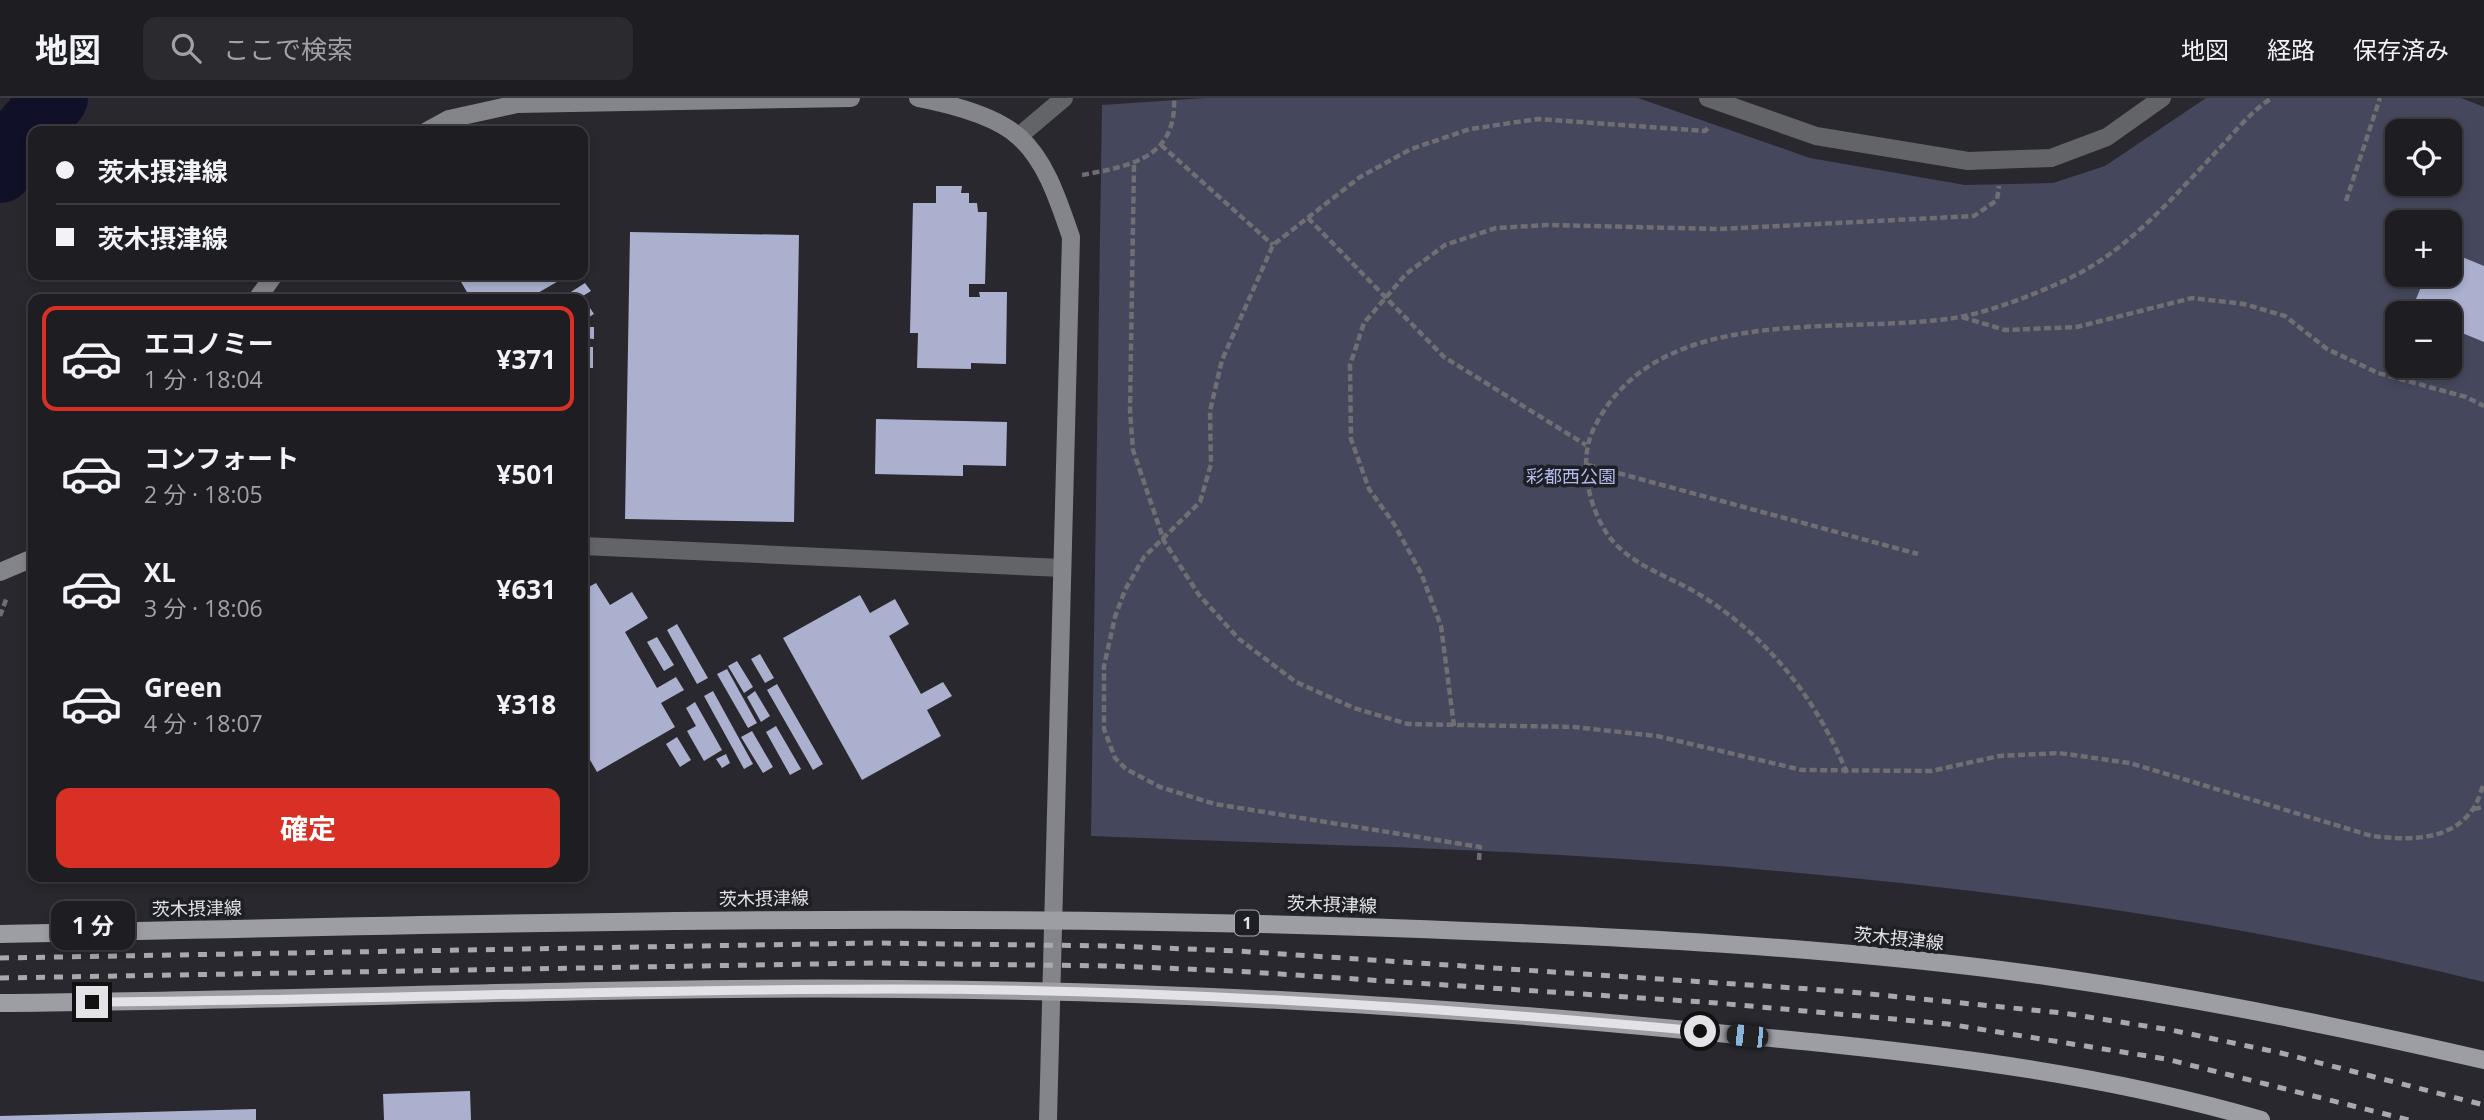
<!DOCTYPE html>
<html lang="ja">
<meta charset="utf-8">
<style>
body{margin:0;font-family:"Open Sans","Noto Sans JP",sans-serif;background:#2b2b2f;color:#f1f3f6;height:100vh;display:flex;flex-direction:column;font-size:26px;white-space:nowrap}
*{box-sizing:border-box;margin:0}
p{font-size:23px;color:#a1a2a5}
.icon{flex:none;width:38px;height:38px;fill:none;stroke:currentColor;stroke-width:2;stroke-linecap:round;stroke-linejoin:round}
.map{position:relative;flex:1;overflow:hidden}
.drawer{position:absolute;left:28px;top:196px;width:560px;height:588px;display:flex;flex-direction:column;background:#1e1e22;border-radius:14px;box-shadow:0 4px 10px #0003,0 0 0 2px #3c3c40}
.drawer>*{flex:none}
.banner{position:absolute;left:28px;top:28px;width:560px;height:154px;border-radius:14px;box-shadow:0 4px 10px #0003,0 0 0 2px #3c3c40;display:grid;align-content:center;height:154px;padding:0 28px;background:#1e1e22}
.controls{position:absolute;left:2385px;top:21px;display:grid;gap:14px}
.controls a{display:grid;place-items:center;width:77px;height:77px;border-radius:14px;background:#1e1e22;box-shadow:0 4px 10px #0003,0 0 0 2px #3c3c40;font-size:35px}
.end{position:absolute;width:32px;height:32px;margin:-16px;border:9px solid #e3e3e7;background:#111;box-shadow:0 0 0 4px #111}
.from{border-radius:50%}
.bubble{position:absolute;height:49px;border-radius:14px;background:#1e1e22;box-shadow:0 4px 10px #0003,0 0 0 2px #3c3c40;font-size:23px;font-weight:700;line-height:49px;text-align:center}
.car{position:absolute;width:21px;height:42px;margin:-21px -10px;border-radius:9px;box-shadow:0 0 5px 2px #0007;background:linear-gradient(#222 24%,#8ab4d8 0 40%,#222 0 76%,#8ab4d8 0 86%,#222 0)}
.banner b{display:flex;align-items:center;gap:24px;height:66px;font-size:26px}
.banner b+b{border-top:2px solid #3c3c40}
.banner i{width:18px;height:18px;background:#f1f3f6}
ul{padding:12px 0 0;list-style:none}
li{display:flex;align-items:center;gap:21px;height:105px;margin:0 14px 10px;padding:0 14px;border:4px solid transparent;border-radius:14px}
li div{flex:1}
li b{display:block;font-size:26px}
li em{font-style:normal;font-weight:700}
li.selected{border-color:#d93025}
li>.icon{width:63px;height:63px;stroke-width:1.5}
.action{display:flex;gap:14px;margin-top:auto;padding:14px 28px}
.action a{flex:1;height:80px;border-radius:14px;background:#d93025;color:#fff;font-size:28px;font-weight:700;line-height:80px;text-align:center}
header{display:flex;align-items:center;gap:42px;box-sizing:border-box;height:98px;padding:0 35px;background:#1e1e22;border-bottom:2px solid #3c3c40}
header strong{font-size:33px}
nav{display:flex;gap:38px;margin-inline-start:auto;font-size:24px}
.search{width:490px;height:63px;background:#2b2b2f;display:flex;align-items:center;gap:18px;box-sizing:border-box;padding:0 24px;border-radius:14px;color:#a1a2a5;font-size:26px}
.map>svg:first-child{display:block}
.green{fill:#45485c;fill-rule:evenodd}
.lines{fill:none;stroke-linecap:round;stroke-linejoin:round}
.river{stroke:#101128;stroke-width:66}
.building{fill:#abb0cf}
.path{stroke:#6e6e73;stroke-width:4.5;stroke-dasharray:7 3.5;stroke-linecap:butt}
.lane{stroke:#636467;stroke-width:18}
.street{stroke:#636467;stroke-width:18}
.secondary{stroke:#84858a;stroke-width:18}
.primary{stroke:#9d9ea4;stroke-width:18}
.rail{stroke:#a8a8ad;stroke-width:5;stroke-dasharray:9 9;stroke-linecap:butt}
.route{stroke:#e3e3e7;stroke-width:9}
.labels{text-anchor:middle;stroke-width:7;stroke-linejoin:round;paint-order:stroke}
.shield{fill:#1e1f24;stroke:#a8a8ac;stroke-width:2}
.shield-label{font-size:16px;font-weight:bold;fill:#e3e3e7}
.park-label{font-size:18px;fill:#b4bbef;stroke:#1e1f24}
.street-label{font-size:18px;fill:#e3e3e7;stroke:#1e1f24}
</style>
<header>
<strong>地図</strong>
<div class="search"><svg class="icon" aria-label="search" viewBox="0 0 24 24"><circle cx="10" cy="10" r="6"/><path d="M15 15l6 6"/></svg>ここで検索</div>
<nav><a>地図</a><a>経路</a><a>保存済み</a></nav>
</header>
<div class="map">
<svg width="2484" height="1022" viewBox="0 0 2484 1022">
<rect width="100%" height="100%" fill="#28282e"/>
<path class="green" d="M1205,0H1638L1810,60L1965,87L2053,85L2105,68L2206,0H2461L2484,9V884C2188,811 1881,777 1577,758C1416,748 1253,745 1091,738L1102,7ZM2398,33H2450V86H2398ZM2398,124H2450V177H2398ZM2398,215H2450V268H2398Z"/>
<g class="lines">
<path class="river" d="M0,72L24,36L55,0"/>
</g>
<path class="building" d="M936,88H962L961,95H969V105H977L978,114H987L985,186H969V199H980L979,194H1007L1006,266L971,265V271L917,270L918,235H910L913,105H936Z
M630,134L799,137L794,424L625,421Z
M2450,154L2484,168V244L2450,230V215L2411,213L2426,177H2450Z
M457,177H569L536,196L539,201H471Z
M585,185L591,193L578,201H560Z
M588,207L594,216L583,223V210Z
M583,229H594V241L583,240Z
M583,249H593V270H583Z
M583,283H589V301H583Z
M876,321L1007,324L1006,368L963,367V378L875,376Z
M596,485L610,507L632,494L648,520L625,534L657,590L676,579L684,592L661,605L675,629L597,674L583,650V492Z
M860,497L870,515L895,501L909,526L889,538L921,596L943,584L952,598L927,612L941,638L862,682L783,540Z
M677,526L708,580L697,586L667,532Z
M657,539L674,567L664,573L647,544Z
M760,556L774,580L765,585L751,561Z
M737,563L753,589L744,595L728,568Z
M727,571L757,625L748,630L717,576Z
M777,586L823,666L813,672L767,592Z
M713,593L753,666L744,671L704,598Z
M755,593L770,618L761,624L747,599Z
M695,604L722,652L704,663L687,633L696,628L686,610Z
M776,628L801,671L790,677L766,634Z
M752,633L773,669L763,675L741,639Z
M677,639L691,662L680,669L666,646Z
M726,656L730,665L722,670L716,661Z
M470,993L471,1022H384L383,996Z
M256,1011V1022H0V1018Z"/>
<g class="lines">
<path class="path" d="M1161,47L1273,147
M1134,67L1130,312L1133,352L1164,443L1199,497L1239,541L1296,584L1354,610L1408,626L1574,629L1657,638L1802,672L1931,673L1999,658L2059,655L2130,665L2372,738C2408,742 2450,744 2473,711C2478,704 2481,693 2484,685
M1082,77C1129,68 1177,61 1174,0
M2346,103L2380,0
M1308,120L1444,259L1586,347
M1962,219L2005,232L2077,229L2192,200L2244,206L2285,218L2327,251L2378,275L2466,299L2484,308
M1588,367L1918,456
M0,518L7,499
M1454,628L1441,528L1421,475L1394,426L1369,391L1351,341L1350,267L1364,225L1406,176L1445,147L1496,130L1548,127L1719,131L1974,118L1997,102L1999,88
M1847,675C1816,601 1770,541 1702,498C1672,479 1630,468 1608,437C1588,408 1578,362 1594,330C1658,200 1843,239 1960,219C1995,212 2033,197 2066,182C2127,154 2173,99 2218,52C2234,35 2252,12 2272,0
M2474,711L2484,709
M1479,762L1480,749L1215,706L1160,689L1126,671L1115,660L1104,631V568L1115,519L1125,492L1144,459L1200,404L1211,366L1210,313L1222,262L1273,147L1360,79L1411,51L1470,31L1538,21L1705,33L1708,30"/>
<path class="lane" d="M583,448L1062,470"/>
<path class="street" d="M1708,0L1816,38L1968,63L2051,60L2107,39L2162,0
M1019,38L1064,0"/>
<path class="secondary" d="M918,0C949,6 995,17 1019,39C1047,64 1059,105 1071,139L1048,1022
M427,33L449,21L517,6L851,0
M257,201L274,177
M0,474L33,460"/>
<path class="primary" d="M0,836C464,826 928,813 1391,830C1612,838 1834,848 2053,879C2198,900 2342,929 2484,962
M0,905C300,903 601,888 901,891C1156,893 1410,906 1664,930C1864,949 2067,965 2261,1022"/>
<path class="rail" d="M0,860L872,845L1114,848L1237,853L1840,893L2063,915L2171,932L2281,955L2484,1007
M0,880L872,865L1113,868L1235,873L1717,905L1948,926L2166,961L2409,1022"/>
</g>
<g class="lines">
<path class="route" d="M92,904C358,902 625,891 892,891C1162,891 1431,909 1700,933"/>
</g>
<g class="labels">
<rect class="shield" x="1235" y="812.5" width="24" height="25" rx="5"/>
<g class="shield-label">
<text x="1247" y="831">1</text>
</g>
<g class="park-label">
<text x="1571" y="385">彩都西公園</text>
</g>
<g class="street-label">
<text transform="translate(764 801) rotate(-1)" y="6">茨木摂津線</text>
<text transform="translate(1332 807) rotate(2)" y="6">茨木摂津線</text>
<text transform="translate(197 811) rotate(-1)" y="6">茨木摂津線</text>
<text transform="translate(1899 841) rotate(6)" y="6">茨木摂津線</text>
</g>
</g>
</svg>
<div class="controls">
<a><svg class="icon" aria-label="locate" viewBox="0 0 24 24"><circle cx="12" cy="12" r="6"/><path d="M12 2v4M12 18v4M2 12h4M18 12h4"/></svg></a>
<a>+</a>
<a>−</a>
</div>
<i class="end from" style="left:1700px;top:933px"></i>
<i class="end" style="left:92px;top:904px"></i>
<div class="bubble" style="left:51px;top:803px;width:84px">1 分</div>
<i class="car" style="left:1747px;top:938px;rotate:276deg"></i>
<div class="banner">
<b><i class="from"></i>茨木摂津線</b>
<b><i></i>茨木摂津線</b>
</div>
<section class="drawer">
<ul>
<li class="selected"><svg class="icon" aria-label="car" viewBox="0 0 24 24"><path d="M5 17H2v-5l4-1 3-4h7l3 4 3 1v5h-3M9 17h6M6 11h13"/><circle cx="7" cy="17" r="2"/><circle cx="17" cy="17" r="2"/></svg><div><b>エコノミー</b><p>1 分 · 18:04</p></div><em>¥371</em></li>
<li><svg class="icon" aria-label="car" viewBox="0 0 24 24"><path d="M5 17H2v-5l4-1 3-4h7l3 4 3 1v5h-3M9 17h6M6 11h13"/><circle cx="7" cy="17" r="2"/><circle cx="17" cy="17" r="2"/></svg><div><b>コンフォート</b><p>2 分 · 18:05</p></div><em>¥501</em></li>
<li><svg class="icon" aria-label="car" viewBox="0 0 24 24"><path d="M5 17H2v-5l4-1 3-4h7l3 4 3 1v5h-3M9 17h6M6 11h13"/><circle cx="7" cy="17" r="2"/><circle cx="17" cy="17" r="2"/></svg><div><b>XL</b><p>3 分 · 18:06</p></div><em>¥631</em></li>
<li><svg class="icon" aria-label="car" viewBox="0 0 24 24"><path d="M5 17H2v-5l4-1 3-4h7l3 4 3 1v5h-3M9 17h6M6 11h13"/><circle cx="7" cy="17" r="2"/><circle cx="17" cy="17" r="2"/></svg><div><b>Green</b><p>4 分 · 18:07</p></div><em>¥318</em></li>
</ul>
<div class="action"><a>確定</a></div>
</section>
</div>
